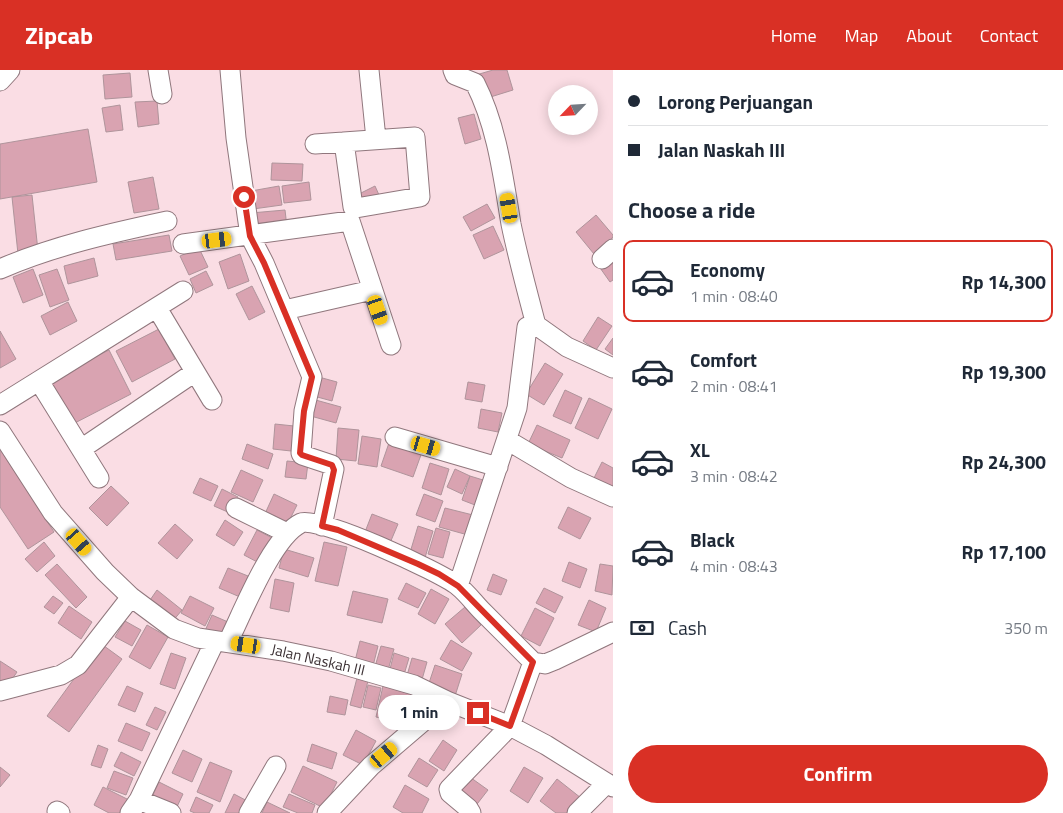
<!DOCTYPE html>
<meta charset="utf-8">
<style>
body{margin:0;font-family:"Titillium Web",sans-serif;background:#f6f6f7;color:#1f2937;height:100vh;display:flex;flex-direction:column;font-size:19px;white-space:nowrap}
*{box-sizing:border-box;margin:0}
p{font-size:16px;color:#747a83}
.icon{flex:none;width:28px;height:28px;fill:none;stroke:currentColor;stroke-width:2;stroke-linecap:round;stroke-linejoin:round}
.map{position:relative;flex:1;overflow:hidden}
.sheet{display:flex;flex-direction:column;background:#fff;width:450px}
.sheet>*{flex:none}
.banner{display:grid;align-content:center;height:110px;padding:0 15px;background:#fff}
.needle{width:32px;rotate:245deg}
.buttons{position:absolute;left:548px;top:15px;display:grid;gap:10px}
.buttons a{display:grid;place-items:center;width:50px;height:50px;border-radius:50%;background:#fff;box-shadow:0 2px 12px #0003;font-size:25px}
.end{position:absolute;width:22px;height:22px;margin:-11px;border:6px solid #d93025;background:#fff;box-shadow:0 0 0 2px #fff}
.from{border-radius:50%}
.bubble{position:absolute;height:35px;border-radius:18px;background:#fff;box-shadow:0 2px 12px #0003;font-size:16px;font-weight:700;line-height:35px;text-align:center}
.car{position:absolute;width:15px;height:30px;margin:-15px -8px;border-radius:6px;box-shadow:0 0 4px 1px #0007;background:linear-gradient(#f5c518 24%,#345 0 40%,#f5c518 0 76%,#345 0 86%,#f5c518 0)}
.banner b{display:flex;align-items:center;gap:18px;height:48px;font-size:19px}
.banner b+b{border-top:1px solid #e0e1e3}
.banner i{width:12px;height:12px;background:#1f2937}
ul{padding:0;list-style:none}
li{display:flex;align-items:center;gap:15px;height:82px;margin:0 10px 8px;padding:0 5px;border:2px solid transparent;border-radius:10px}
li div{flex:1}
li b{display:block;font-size:19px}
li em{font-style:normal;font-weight:700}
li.current{border-color:#d93025}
li>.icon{width:45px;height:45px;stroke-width:1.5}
h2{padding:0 15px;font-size:22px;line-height:60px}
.pay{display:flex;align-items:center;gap:12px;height:55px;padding:0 15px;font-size:19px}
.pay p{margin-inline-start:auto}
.primary-button{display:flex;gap:10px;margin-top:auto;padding:10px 15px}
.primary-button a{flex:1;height:58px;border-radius:30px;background:#d93025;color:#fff;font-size:20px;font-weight:700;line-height:58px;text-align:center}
header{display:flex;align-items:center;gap:30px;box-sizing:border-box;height:70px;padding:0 25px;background:#d93025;color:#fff}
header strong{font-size:24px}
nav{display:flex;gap:28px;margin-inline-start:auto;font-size:18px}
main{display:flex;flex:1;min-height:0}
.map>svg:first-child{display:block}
.building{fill:#d9a3b1;stroke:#af949b}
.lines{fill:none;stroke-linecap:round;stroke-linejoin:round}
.minor-casing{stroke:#90777d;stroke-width:21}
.minor{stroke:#fff;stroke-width:19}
.route{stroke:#d93025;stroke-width:6}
.labels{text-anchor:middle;stroke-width:4;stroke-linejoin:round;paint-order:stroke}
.street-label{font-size:15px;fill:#3c3134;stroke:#fff}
</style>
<header>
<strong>Zipcab</strong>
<nav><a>Home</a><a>Map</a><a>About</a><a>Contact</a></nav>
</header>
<main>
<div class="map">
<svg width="613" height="743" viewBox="0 0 613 743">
<rect width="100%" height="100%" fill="#fadde4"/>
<path class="building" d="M493,0H507L513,20L484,29L476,5Z
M130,3L132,27L105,29L103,5Z
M157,31L159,54L138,57L135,32Z
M120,35L123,60L106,62L102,38Z
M474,44L481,69L465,74L458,48Z
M88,59L97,112L0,129V74Z
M272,93L303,94L302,111L271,110Z
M153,107L159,139L134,143L128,112Z
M309,112L311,130L284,133L282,116Z
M279,116L282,135L253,139L251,121Z
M375,116L379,125L359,135L355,126Z
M32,125L38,181L18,184L12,127Z
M487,134L495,148L471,161L463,147Z
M285,140L287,157L253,161L251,143Z
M596,145L613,165V167L594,184L576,162Z
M493,156L504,180L484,189L473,165Z
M169,165L172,181L116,190L113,174Z
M199,178L208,197L189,205L180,186Z
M240,184L249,211L228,219L219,192Z
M613,184V210L610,212L598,195Z
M94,188L98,206L68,214L64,196Z
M33,199L43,225L23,233L13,207Z
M57,199L69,230L50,237L39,205Z
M206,201L213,215L196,223L190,209Z
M252,216L265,242L249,250L236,224Z
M68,232L77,251L50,265L41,246Z
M598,247L612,256L596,280L583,271Z
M159,259L175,289L132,312L116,281Z
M0,261L16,289L0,298Z
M613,268V285L605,279Z
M109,280L131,324L69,356L46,311Z
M545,293L563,304L544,335L526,324Z
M315,306L337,312L332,331L310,325Z
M468,312L485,315L482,332L465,329Z
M565,320L582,328L571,354L553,346Z
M589,328L612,339L598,369L575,358Z
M312,329L341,337L336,353L307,345Z
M481,339L502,343L498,362L478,358Z
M275,354L294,356L291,381L273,379Z
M537,355L570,370L562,388L528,374Z
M338,358L359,360L356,391L336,389Z
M362,366L381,369L377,397L358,394Z
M390,370L422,382L413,407L381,396Z
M247,374L273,384L268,399L242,389Z
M0,379L54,462L28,479L0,437Z
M287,391L308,393L306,409L285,407Z
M602,392L613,398V425L591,414Z
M430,393L449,399L441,425L422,418Z
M455,399L470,406L462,424L447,417Z
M241,400L263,410L253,432L231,422Z
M470,406L483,410L475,435L462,430Z
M200,408L218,416L211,431L193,423Z
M111,416L129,433L107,456L89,438Z
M222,419L238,427L230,443L214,436Z
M274,424L297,435L285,459L263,448Z
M424,424L443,431L435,452L416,445Z
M568,437L591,448L580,469L558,458Z
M445,438L473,445L468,465L439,457Z
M372,444L398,454L390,473L365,462Z
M225,450L243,462L234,476L216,465Z
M175,454L193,470L177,489L158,473Z
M418,456L433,461L424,491L409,486Z
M436,458L450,462L443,488L428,484Z
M257,460L274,469L261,494L244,485Z
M44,472L55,486L37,502L25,489Z
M324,472L347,477L338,516L315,511Z
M284,479L314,488L308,507L279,498Z
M569,492L587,499L580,518L562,511Z
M57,494L87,527L76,538L45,505Z
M600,494L613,496L612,525L595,521Z
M228,498L248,506L240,527L219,518Z
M493,504L507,510L501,525L487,520Z
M275,509L294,513L289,542L270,538Z
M406,513L426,523L418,538L398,529Z
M544,518L563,527L555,543L536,533Z
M431,519L449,529L435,554L418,544Z
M157,520L182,540L172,552L148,533Z
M353,521L388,529L382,553L347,545Z
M53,526L63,533L54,544L44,537Z
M190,526L214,538L205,556L181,543Z
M589,530L606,538L596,562L578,555Z
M69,536L92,552L81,569L58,553Z
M465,537L481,555L462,573L445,554Z
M535,538L554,548L540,576L521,566Z
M212,545L228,552L220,570L204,563Z
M125,551L141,560L132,576L115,567Z
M147,555L168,567L150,599L129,587Z
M451,570L472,583L462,601L440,589Z
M360,571L378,576L372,600L354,595Z
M100,573L122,589L69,662L47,646Z
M381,576L394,579L387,604L374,600Z
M171,583L186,588L175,619L160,614Z
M394,583L409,588L403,608L389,603Z
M412,588L427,592L421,613L406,609Z
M0,591L17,602L6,618L0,614Z
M435,595L462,604L455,626L428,616Z
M357,608L368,611L361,638L350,635Z
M368,615L381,618L376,640L363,637Z
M127,616L143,623L135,642L118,635Z
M383,616L419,624L412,655L376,647Z
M330,626L348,630L345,645L327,642Z
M155,637L166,642L157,660L146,655Z
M126,653L150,663L142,681L118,671Z
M356,660L376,671L363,695L343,685Z
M443,670L457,680L444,701L429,691Z
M312,674L337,683L332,699L307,691Z
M98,675L108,679L101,698L91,695Z
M183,680L202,689L192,712L172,703Z
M121,682L141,692L134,706L114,696Z
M419,688L438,700L427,717L408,706Z
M210,692L232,701L220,732L197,722Z
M303,696L337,712L324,738L291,722Z
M0,697L10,705L0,717Z
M524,697L543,708L528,733L510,721Z
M114,701L133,708L126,725L107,718Z
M467,705L488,720L474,738L454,723Z
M557,709L581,728L569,743H556L540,731Z
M159,712L183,724L175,741L151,729Z
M405,715L429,729L422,743H403L393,737Z
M103,717L129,730L122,743H109L94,735Z
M234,724L251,733L246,743H225Z
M289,724L315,735L312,743H298L283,737Z
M196,727L213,735L209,743H195L190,741Z
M267,732L290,743H262Z"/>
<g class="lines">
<g class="minor-casing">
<path id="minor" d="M158,0L162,24
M230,0L236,68L250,166L264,193L312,307L304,341L301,383L302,385L332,395L334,399L322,456
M369,0L376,69
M453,0L455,5L475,13C497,56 503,106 511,154C518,188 527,221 536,255
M0,11L10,0
M315,74L415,67L420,127L356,138L353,137L344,72
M183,174L350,151L391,275
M602,189L613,179
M0,199C53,176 111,163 167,151
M157,238L212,330
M289,239L372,220
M39,311L99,408
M0,335L183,221
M0,361L53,443L105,502L131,527L174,559L198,568L283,581L331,591L414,615L447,631L510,656L546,675L613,717
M395,367L498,397
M507,370L571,408L613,427
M81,379L195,302
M236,438L287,463
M458,516L517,338L527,257L531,255H536L567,277L613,298
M228,572C243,542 272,467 301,453C317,445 441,502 458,516C467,523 474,533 482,541C499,558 516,575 533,592L545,594L555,590L613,562
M0,621L61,605L78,595L131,527
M139,730L171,743
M57,741L60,743
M130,743L139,730L215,571
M249,743L276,696
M327,743L371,696L447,631
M471,743L468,738L450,723L449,719L510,656L533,592
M577,743L607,713"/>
</g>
<use href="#minor" class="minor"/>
</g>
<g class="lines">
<path class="route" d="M244,127L250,166L264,193L312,307L304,341L300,383L302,385L332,395L334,400L322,456L338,460L418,494L439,504L458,516L533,592L510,656L478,643"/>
</g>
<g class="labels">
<g class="street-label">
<text transform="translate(318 590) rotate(13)" y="5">Jalan Naskah III</text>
</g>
</g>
</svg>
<div class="buttons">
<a><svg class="needle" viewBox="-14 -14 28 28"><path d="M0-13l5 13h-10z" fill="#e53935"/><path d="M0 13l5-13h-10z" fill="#747a83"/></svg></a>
</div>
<i class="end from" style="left:244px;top:127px"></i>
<i class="end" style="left:478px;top:643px"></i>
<div class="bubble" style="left:378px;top:625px;width:82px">1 min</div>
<i class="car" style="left:509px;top:138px;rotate:350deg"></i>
<i class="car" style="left:217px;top:170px;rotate:83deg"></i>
<i class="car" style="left:378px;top:240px;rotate:161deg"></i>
<i class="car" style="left:426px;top:376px;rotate:106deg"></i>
<i class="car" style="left:79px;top:472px;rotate:139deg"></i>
<i class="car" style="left:246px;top:575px;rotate:279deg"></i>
<i class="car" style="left:384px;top:685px;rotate:50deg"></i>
</div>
<section class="sheet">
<div class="banner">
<b><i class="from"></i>Lorong Perjuangan</b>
<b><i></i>Jalan Naskah III</b>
</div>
<h2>Choose a ride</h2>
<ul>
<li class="current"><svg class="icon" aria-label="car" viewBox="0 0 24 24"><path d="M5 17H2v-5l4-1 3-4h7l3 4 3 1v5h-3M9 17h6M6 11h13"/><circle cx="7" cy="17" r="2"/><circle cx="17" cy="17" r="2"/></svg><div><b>Economy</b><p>1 min · 08:40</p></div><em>Rp 14,300</em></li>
<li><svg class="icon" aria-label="car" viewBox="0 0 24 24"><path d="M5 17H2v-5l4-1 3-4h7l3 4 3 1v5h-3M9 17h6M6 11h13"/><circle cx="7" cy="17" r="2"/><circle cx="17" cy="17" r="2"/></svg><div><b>Comfort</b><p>2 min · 08:41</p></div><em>Rp 19,300</em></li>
<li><svg class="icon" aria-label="car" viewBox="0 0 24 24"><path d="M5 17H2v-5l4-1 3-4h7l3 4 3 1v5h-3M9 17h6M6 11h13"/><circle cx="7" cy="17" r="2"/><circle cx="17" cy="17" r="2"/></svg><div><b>XL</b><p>3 min · 08:42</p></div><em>Rp 24,300</em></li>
<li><svg class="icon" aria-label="car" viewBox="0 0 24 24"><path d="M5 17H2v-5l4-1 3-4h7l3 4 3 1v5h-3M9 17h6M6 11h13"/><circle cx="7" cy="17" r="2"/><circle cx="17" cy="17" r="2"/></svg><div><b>Black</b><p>4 min · 08:43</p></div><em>Rp 17,100</em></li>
</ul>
<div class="pay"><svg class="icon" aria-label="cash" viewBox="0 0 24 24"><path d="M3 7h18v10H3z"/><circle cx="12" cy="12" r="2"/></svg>Cash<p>350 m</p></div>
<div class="primary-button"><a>Confirm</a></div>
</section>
</main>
